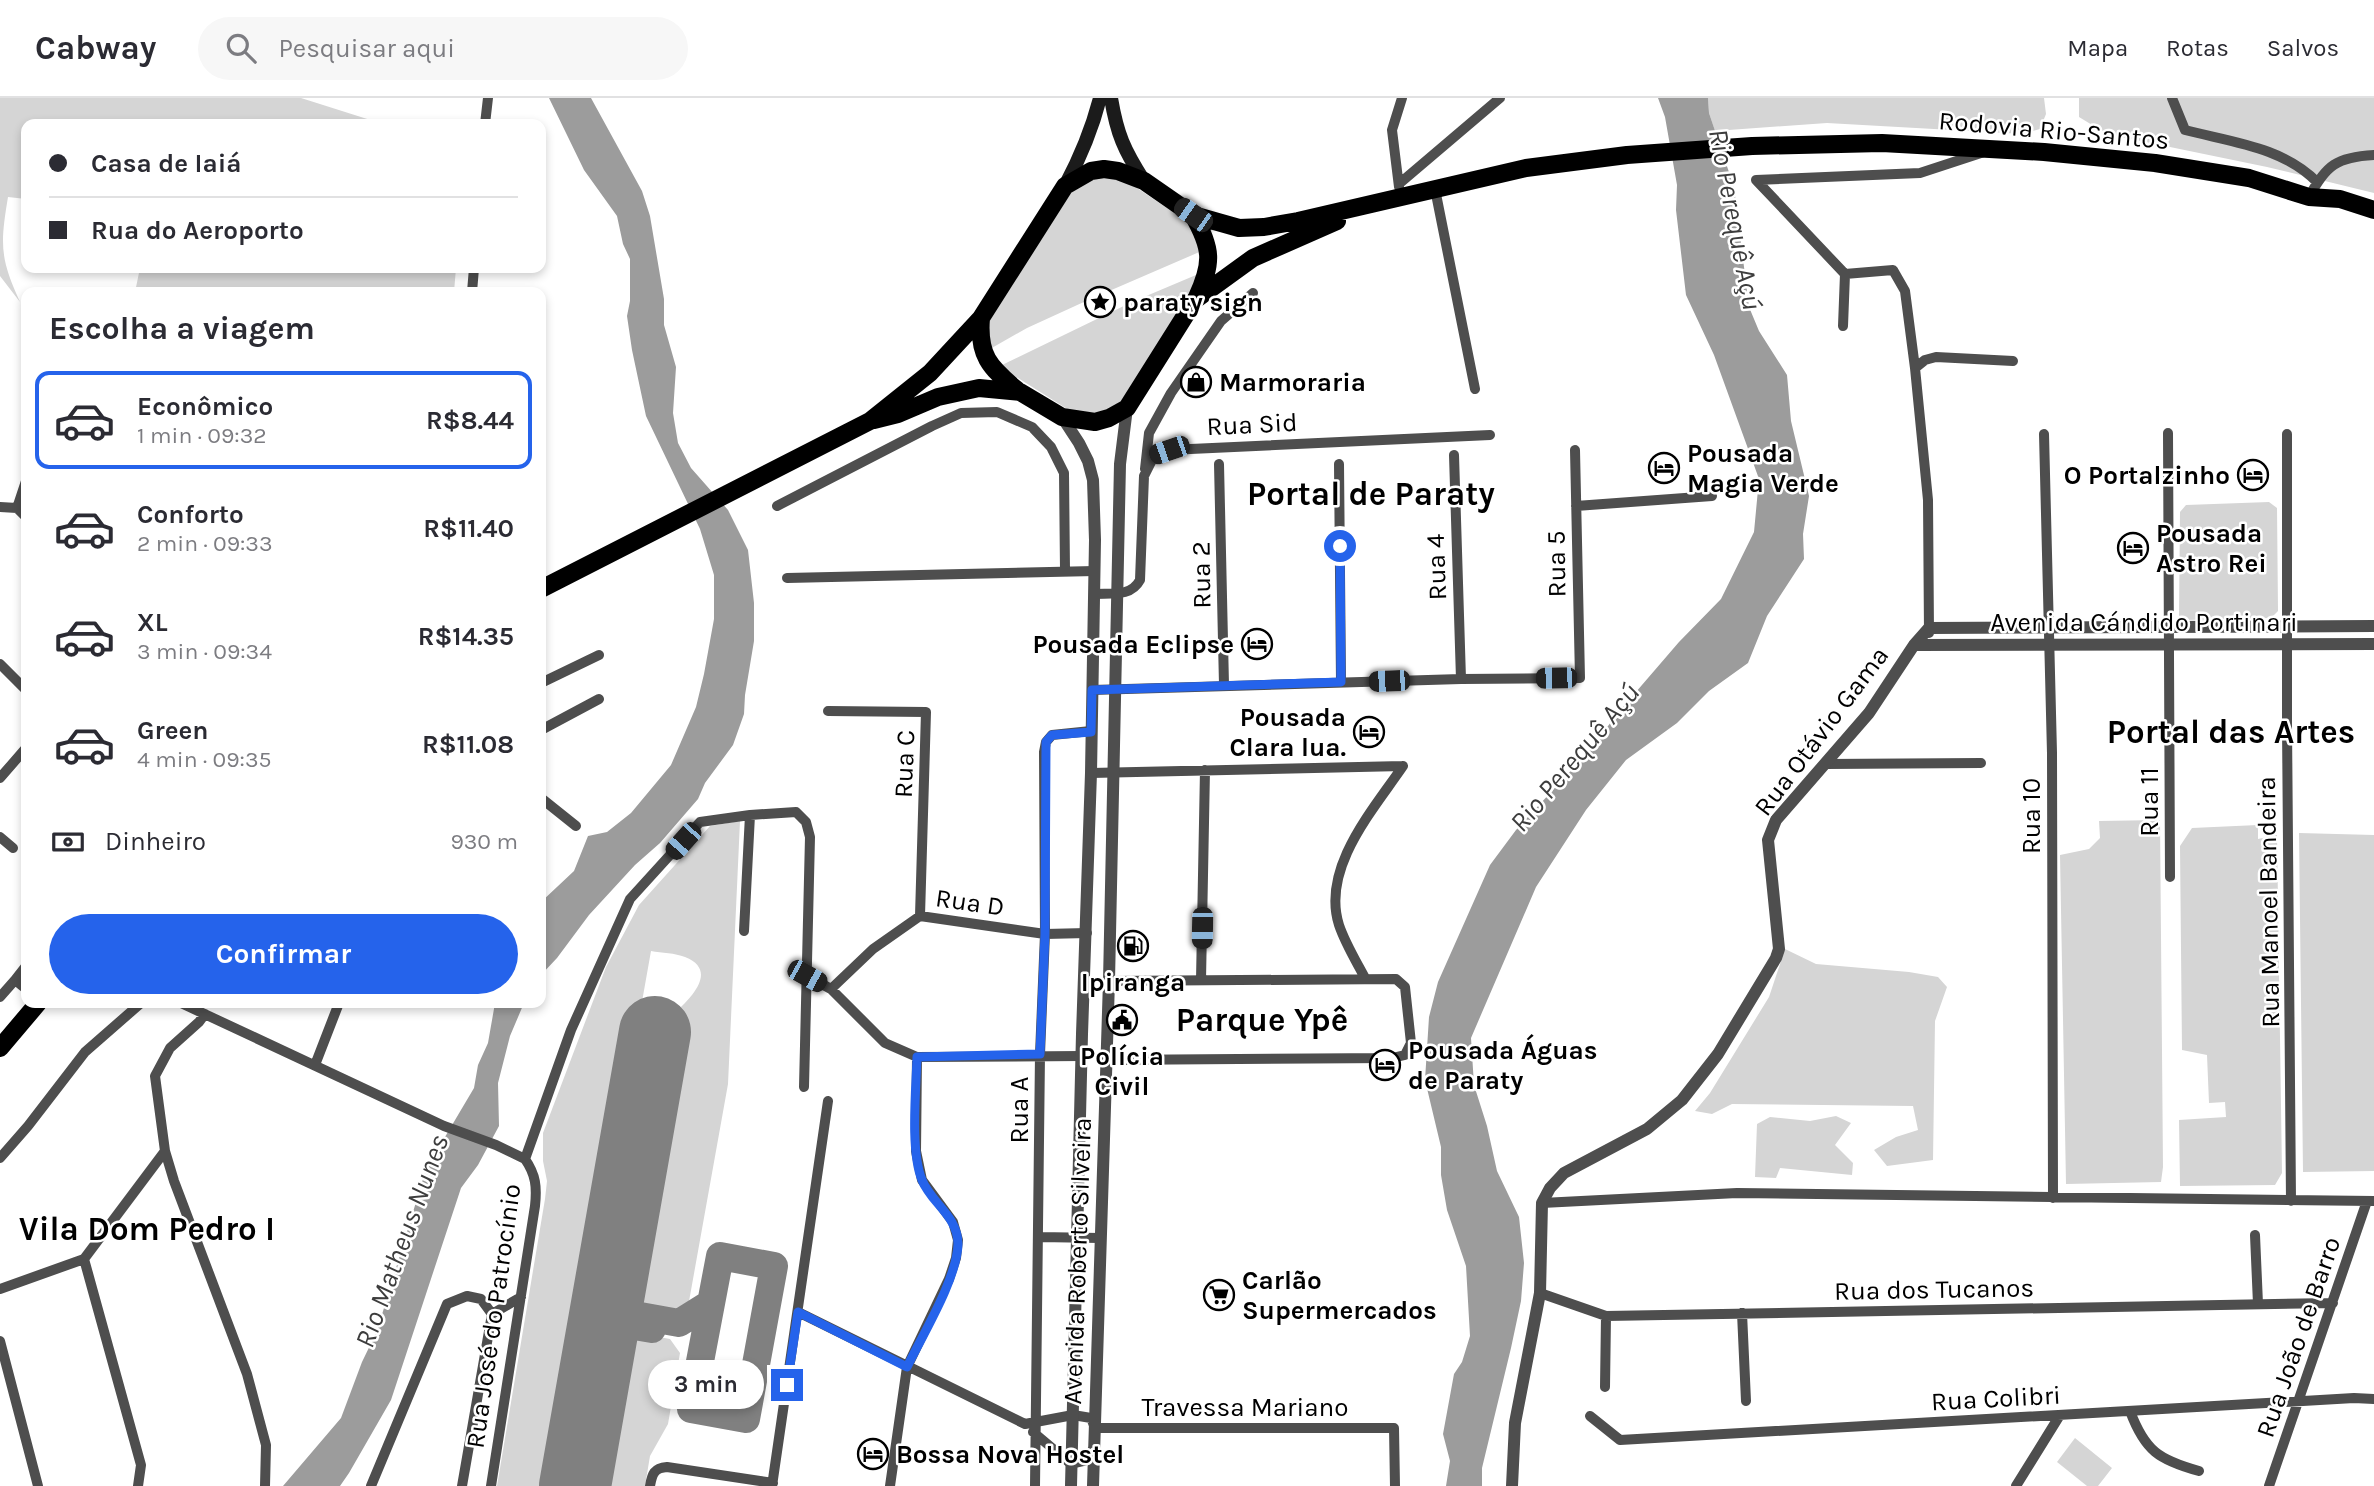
<!DOCTYPE html>
<html lang="pt">
<meta charset="utf-8">
<style>
body{margin:0;font-family:Karla,sans-serif;background:#f7f7f7;color:#2b2b33;height:100vh;display:flex;flex-direction:column;font-size:26px;white-space:nowrap}
*{box-sizing:border-box;margin:0}
p{font-size:23px;color:#7c7c81}
.icon{flex:none;width:38px;height:38px;fill:none;stroke:currentColor;stroke-width:2;stroke-linecap:round;stroke-linejoin:round}
.map{position:relative;flex:1;overflow:hidden}
.drawer{position:absolute;left:21px;top:189px;width:525px;height:721px;display:flex;flex-direction:column;background:#fff;border-radius:14px;box-shadow:0 4px 10px #0003}
.drawer>*{flex:none}
.top-card{position:absolute;left:21px;top:21px;width:525px;height:154px;border-radius:14px;box-shadow:0 4px 10px #0003;display:grid;align-content:center;height:154px;padding:0 28px;background:#fff}
.end{position:absolute;width:32px;height:32px;margin:-16px;border:9px solid #2563eb;background:#fff;box-shadow:0 0 0 4px #fff}
.from{border-radius:50%}
.bubble{position:absolute;height:49px;border-radius:24px;background:#fff;box-shadow:0 4px 10px #0003;font-size:23px;font-weight:700;line-height:49px;text-align:center}
.car{position:absolute;width:21px;height:42px;margin:-21px -10px;border-radius:9px;box-shadow:0 0 5px 2px #0007;background:linear-gradient(#222 24%,#8ab4d8 0 40%,#222 0 76%,#8ab4d8 0 86%,#222 0)}
.top-card b{display:flex;align-items:center;gap:24px;height:66px;font-size:26px}
.top-card b+b{border-top:2px solid #e1e1e2}
.top-card i{width:18px;height:18px;background:#2b2b33}
ul{padding:0;list-style:none}
li{display:flex;align-items:center;gap:21px;height:98px;margin:0 14px 10px;padding:0 14px;border:4px solid transparent;border-radius:14px}
li div{flex:1}
li b{display:block;font-size:26px}
li em{font-style:normal;font-weight:700}
li.on{border-color:#2563eb}
li>.icon{width:63px;height:63px;stroke-width:1.5}
h2{padding:0 28px;font-size:32px;line-height:84px}
.pay{display:flex;align-items:center;gap:18px;height:77px;padding:0 28px;font-size:26px}
.pay p{margin-inline-start:auto}
.primary-button{display:flex;gap:14px;margin-top:auto;padding:14px 28px}
.primary-button a{flex:1;height:80px;border-radius:42px;background:#2563eb;color:#fff;font-size:28px;font-weight:700;line-height:80px;text-align:center}
header{display:flex;align-items:center;gap:42px;box-sizing:border-box;height:98px;padding:0 35px;background:#fff;border-bottom:2px solid #e1e1e2}
header strong{font-size:33px}
nav{display:flex;gap:38px;margin-inline-start:auto;font-size:24px}
.search{width:490px;height:63px;background:#f7f7f7;display:flex;align-items:center;gap:18px;box-sizing:border-box;padding:0 24px;border-radius:38px;color:#7c7c81;font-size:26px}
.map>svg:first-child{display:block}
.green{fill:#d5d5d5}
.water{fill:#9c9c9c}
.lines{fill:none;stroke-linecap:round;stroke-linejoin:round}
.taxiway{stroke:#808080;stroke-width:28}
.runway{stroke:#808080;stroke-width:72}
.minor{stroke:#4e4e4e;stroke-width:10}
.tertiary{stroke:#4e4e4e;stroke-width:12}
.secondary{stroke:#1b1b1b;stroke-width:14}
.trunk{stroke:#000;stroke-width:18}
.route{stroke:#2563eb;stroke-width:9}
.labels{text-anchor:middle;stroke-width:5;stroke-linejoin:round;paint-order:stroke}
.street-label{font-size:26px;fill:#000;stroke:#fff}
.poi-label{font-size:26px;font-weight:bold;fill:#000;stroke:#fff;text-anchor:start}
.water-label{font-size:28px;font-style:italic;fill:#3d3d3d;stroke:#fff}
.district-label{font-size:33px;font-weight:bold;fill:#000;stroke:#fff}
</style>
<header>
<strong>Cabway</strong>
<div class="search"><svg class="icon" aria-label="search" viewBox="0 0 24 24"><circle cx="10" cy="10" r="6"/><path d="M15 15l6 6"/></svg>Pesquisar aqui</div>
<nav><a>Mapa</a><a>Rotas</a><a>Salvos</a></nav>
</header>
<div class="map">
<svg width="2374" height="1388" viewBox="0 0 2374 1388">
<rect width="100%" height="100%" fill="#fff"/>
<path class="green" d="M0,0H301L383,26H26V101L8,99C0,147 0,160 20,204L0,178Z
M1708,0H2044L2046,16L2040,31L2023,36L1827,25L1715,33L1709,15Z
M2079,0H2374V95L2267,69L2107,36L2079,19Z
M1106,76L1131,86L1191,126L1204,152L1086,203L1027,230L990,251L989,220L1074,90Z
M140,170H456L454,194H135Z
M1196,177H1201L1131,289L1119,306L1103,316L1072,314L1002,270V267L1132,204Z
M2269,404L2277,410L2278,513L2271,520L2185,522L2179,518L2180,414L2186,407Z
M2160,722L2163,1069L2161,1084L2066,1086L2060,757L2089,751L2100,740L2099,723Z
M740,723L728,986L688,1209L675,1218L633,1209L627,1196L677,913C692,899 718,872 685,859C675,855 662,855 651,853L556,1388H497L545,1101L547,1083L543,1063V1035L606,869L639,807L710,728Z
M2258,727V741L2277,737L2282,1075L2275,1087L2180,1088L2179,1022L2226,1019L2225,1004L2209,1005L2207,957L2182,952L2180,748L2192,730Z
M2299,735L2374,737V1073L2303,1074Z
M1785,851L1816,866L1909,874L1938,879L1947,889L1935,923L1933,1062L1887,1068L1874,1052L1896,1039L1918,1032L1913,1008L1732,1006L1712,1016L1695,1013L1710,995L1769,899Z
M1836,1018L1851,1025L1835,1047L1853,1065L1852,1077L1780,1070L1776,1080L1755,1079L1757,1026L1770,1019L1810,1023Z
M632,1234L670,1241L680,1255L668,1326L650,1358L645,1388H592L618,1242Z
M2075,1340L2112,1370L2098,1388H2087L2057,1364Z"/>
<path class="water" d="M549,0H591L642,93L650,118L664,201V227L676,269L673,315L678,345L691,370L728,412L748,452L754,505V543L745,597L744,616L733,647L705,685L698,701L660,745L635,767L589,817L557,860L541,877V804L574,773L588,738L607,734L631,715L671,667L696,609L704,576L714,521V477L700,431L646,318L632,252L627,218L630,203V161L623,146L617,118L584,72Z
M1658,0H1708L1709,15L1734,89L1749,209L1759,233L1787,277L1791,323L1809,398L1803,436L1804,461L1767,518L1748,565L1709,593L1677,625L1626,662L1586,712L1536,789L1471,940L1474,987L1487,1028L1497,1073L1519,1119L1524,1165L1521,1203L1511,1250L1482,1370V1388H1446L1450,1363L1443,1336L1454,1276L1462,1264L1470,1238L1466,1168L1447,1112L1441,1077V1049L1425,982L1429,919L1438,884L1490,767L1516,732L1590,652L1617,616L1679,544L1721,501L1754,434L1759,381L1714,257L1686,197L1676,112L1677,87L1665,19Z
M495,905H524L510,938L498,985L499,1028L478,1067L461,1090L391,1302L349,1375L340,1388H283L341,1320L362,1264L377,1233L426,1071L474,990L478,967L488,945Z"/>
<g class="lines">
<path class="taxiway" d="M720,1158L774,1168L746,1321L691,1311Z
M610,1189L629,1216L679,1225L711,1205
M601,1237L628,1227L652,1231"/>
<path class="runway" d="M575,1388L655,934"/>
<path class="minor" d="M2172,0L2185,32C2231,44 2283,49 2317,84
M485,26L488,0
M1756,82L1920,75L1984,54
M1756,82L1845,176L1843,228
M1400,85L1500,0
M1399,89L1392,32L1402,0
M1435,91L1475,291
M2309,99C2326,67 2337,59 2374,57
M1845,176L1893,172L1905,193L1915,270
M472,194L474,170
M2168,335L2170,779
M2044,336L2052,655L2053,1100
M2287,336V627L2291,1103
M1454,357L1461,581
M1219,366L1224,587
M1339,366L1341,584
M1145,371L1149,335L1171,295L1221,223L1253,195
M777,408L932,328L961,315L997,314L1032,329L1051,349L1064,375L1065,472
M1576,408L1712,398
M0,409L17,410L26,419
M17,410L26,383
M787,480L1095,473
M1094,496C1112,495 1131,499 1140,482L1144,378L1155,356L1169,352L1490,337
M1929,535L1928,402L1915,270L1925,262L1936,259L2013,263
M0,566L26,592
M541,585L599,557
M1092,592L1461,581L1580,580L1575,352
M828,613L926,614L920,818
M541,632L599,601
M1826,666L1981,665
M1091,675L1403,668
M0,680L26,650
M541,700L576,728
M0,739L13,750
M744,833L750,717
M26,868L15,882L26,891
M807,878L831,891L885,945L917,959L1082,958
M1365,880C1356,863 1345,845 1339,827C1321,770 1373,712 1403,668
M1201,882L1205,672
M831,891L873,851L920,818L1045,836L1087,835
M0,899L15,882
M181,905L444,1028L496,1047L525,1061
M205,916L199,924L170,950L155,978L165,1053L174,1083L247,1276L266,1347L265,1388
M1105,962L1392,960L1405,957L1411,945L1405,889L1396,881L1109,883
M315,967L339,905
M0,1060L28,1028L85,954L141,905
M1542,1105L1737,1095L2374,1103
M2255,1137L2258,1206
M1039,1139L1100,1140
M84,1161L141,1367L138,1388
M0,1191L84,1161L165,1053
M1540,1195L1606,1218L2333,1205
M798,1214L1025,1326L1073,1317L1091,1320L1095,1330H1394L1395,1388
M1742,1215L1746,1303
M492,1216L521,1199
M0,1243L38,1388
M1605,1289L1606,1218
M2130,1313C2145,1353 2159,1362 2199,1373
M1590,1318L1620,1342L2354,1300L2374,1301
M1033,1334L1071,1366L1084,1363L1094,1350
M371,1388L447,1206L467,1198L481,1201L492,1216L462,1388
M491,1388L535,1108C537,1089 536,1077 525,1061L571,932L630,801L700,724L750,717L796,714L806,724L810,739L804,989
M650,1388C652,1376 654,1370 667,1369L773,1385
M772,1388L828,1003
M890,1388L907,1269L949,1181L956,1160L958,1142L953,1124L922,1082L916,1053L917,959
M1035,1388L1040,956L1045,836L1044,654L1046,644L1052,637L1091,633
M2016,1388L2060,1317
M2269,1388L2367,1103"/>
<path class="tertiary" d="M1062,319L1079,345L1088,363L1093,382L1095,442L1091,675L1082,936L1071,1388
M1914,547L2374,546
M1093,1388L1109,883L1120,366L1127,310
M1512,1388L1515,1325L1540,1195L1542,1105L1550,1090L1564,1075L1647,1031L1682,1002L1718,956L1776,860L1779,851L1768,742L1776,722L1869,615L1914,547L1929,530L2374,528"/>
<path class="secondary" d="M1111,0C1117,36 1124,52 1144,83
M1065,88C1080,60 1092,31 1100,0"/>
<path class="trunk" d="M1193,117C1212,150 1213,165 1197,199
M981,220C978,257 989,269 1017,292
M874,322L898,316L938,299L979,290L1020,294L1062,319L1095,324L1109,320L1127,310L1195,202L1253,160L1337,123
M541,491L870,323L930,275L981,220L1065,88L1091,73L1104,71L1118,73L1144,83L1193,117L1239,130L1264,129L1298,123L1526,70L1627,57L1752,48L1882,45L2044,54L2155,65L2249,80L2309,99L2340,101L2374,112
M0,950L38,905"/>
</g>
<g class="lines">
<path class="route" d="M787,1287L798,1214L907,1269C923,1236 957,1181 958,1146C958,1118 931,1105 922,1082C910,1053 916,992 917,959L1040,956L1045,836L1046,644L1052,637L1091,634L1092,592L1341,584L1340,448"/>
</g>
<defs>
<g id="sight-ring" transform="scale(1.575)"><circle r="9.5" fill="#fff" stroke="#000" stroke-width="1.5"/><path d="M0-6L1.8-2.2L6-1.7L2.9 1.2L3.7 5.4L0 3.3L-3.7 5.4L-2.9 1.2L-6-1.7L-1.8-2.2Z" fill="#000"/></g>
<g id="shop-ring" transform="scale(1.575)"><circle r="9.5" fill="#fff" stroke="#000" stroke-width="1.5"/><path d="M-5-2.5h2.3a2.7 3.5 0 0 1 5.4 0H5L5.5 6h-11ZM-1.5-2.5h3a1.5 2.3 0 0 0-3 0Z" fill="#000"/></g>
<g id="hotel-ring" transform="scale(1.575)"><circle r="9.5" fill="#fff" stroke="#000" stroke-width="1.5"/><path d="M-6-4.5h1.5V1H6V5H4.5V3h-9V5H-6ZM-4 0a1.8 1.8 0 1 1 3.6 0ZM.5 0V-2.5h3Q6-2.5 6 0Z" fill="#000"/></g>
<g id="fuel-ring" transform="scale(1.575)"><circle r="9.5" fill="#fff" stroke="#000" stroke-width="1.5"/><path d="M-5.5-6h7V0h2V4h1.3V-2.5L3-4.5l.8-.8L6-3V5H2.5V1h-1V6h-7ZM-4.2-4.7v3.2H.2V-4.7Z" fill="#000"/></g>
<g id="civic-ring" transform="scale(1.575)"><circle r="9.5" fill="#fff" stroke="#000" stroke-width="1.5"/><path d="M-.6-6.5H3V-4.5H.6V-3L4-1V1h2V6H-6V1h2V-1L-.6-3ZM-1.2 2.5V6h2.4V2.5Z" fill="#000"/></g>
<g id="supermarket-ring" transform="scale(1.575)"><circle r="9.5" fill="#fff" stroke="#000" stroke-width="1.5"/><path d="M-6-5.5h2.5l.6 2H6L4.5 2H-2.5L-4.4-4H-6ZM-1.5 3.2a1.3 1.3 0 1 0 .1 0ZM3 3.2a1.3 1.3 0 1 0 .1 0Z" fill="#000"/></g>
</defs>
<g fill-rule="evenodd">
<use href="#sight-ring" x="1100" y="204"/>
<use href="#shop-ring" x="1196" y="284"/>
<use href="#hotel-ring" x="1664" y="370"/>
<use href="#hotel-ring" x="2253" y="377"/>
<use href="#hotel-ring" x="2133" y="450"/>
<use href="#hotel-ring" x="1257" y="546"/>
<use href="#hotel-ring" x="1369" y="634"/>
<use href="#fuel-ring" x="1133" y="848"/>
<use href="#civic-ring" x="1122" y="922"/>
<use href="#hotel-ring" x="1385" y="967"/>
<use href="#supermarket-ring" x="1219" y="1197"/>
<use href="#hotel-ring" x="873" y="1356"/>
</g>
<g class="labels">
<g class="street-label">
<text transform="translate(2054 32) rotate(5)" y="9">Rodovia Rio-Santos</text>
<text transform="translate(1252 326) rotate(-3)" y="9">Rua Sid</text>
<text transform="translate(1556 466) rotate(-91)" y="9">Rua 5</text>
<text transform="translate(1436 469) rotate(-92)" y="9">Rua 4</text>
<text transform="translate(1201 477) rotate(-91)" y="9">Rua 2</text>
<text x="2144" y="533">Avenida Cándido Portinari</text>
<text transform="translate(1821 633) rotate(-53)" y="9">Rua Otávio Gama</text>
<text transform="translate(904 666) rotate(-88)" y="9">Rua C</text>
<text transform="translate(2149 704) rotate(-90)" y="9">Rua 11</text>
<text transform="translate(2031 718) rotate(-90)" y="9">Rua 10</text>
<text transform="translate(970 804) rotate(8)" y="9">Rua D</text>
<text transform="translate(2268 804) rotate(-91)" y="9">Rua Manoel Bandeira</text>
<text transform="translate(1019 1012) rotate(-90)" y="9">Rua A</text>
<text transform="translate(1077 1163) rotate(-88)" y="9">Avenida Roberto Silveira</text>
<text transform="translate(1934 1191) rotate(-1)" y="9">Rua dos Tucanos</text>
<text transform="translate(493 1218) rotate(-82)" y="9">Rua José do Patrocínio</text>
<text transform="translate(2298 1239) rotate(-71)" y="9">Rua João de Barro</text>
<text transform="translate(1996 1300) rotate(-3)" y="9">Rua Colibri</text>
<text x="1245" y="1318">Travessa Mariano</text>
</g>
<g class="poi-label">
<text x="1123" y="213">paraty sign</text>
<text x="1219" y="293">Marmoraria</text>
<text x="1687" y="364">Pousada<tspan x="1687" dy="30">Magia Verde</tspan></text>
<text x="2230" y="386" text-anchor="end">O Portalzinho</text>
<text x="2156" y="444">Pousada<tspan x="2156" dy="30">Astro Rei</tspan></text>
<text x="1234" y="555" text-anchor="end">Pousada Eclipse</text>
<text x="1346" y="628" text-anchor="end">Pousada<tspan x="1346" dy="30">Clara lua.</tspan></text>
<text x="1133" y="893" text-anchor="middle">Ipiranga</text>
<text x="1408" y="961">Pousada Águas<tspan x="1408" dy="30">de Paraty</tspan></text>
<text x="1122" y="967" text-anchor="middle">Polícia<tspan x="1122" dy="30">Civil</tspan></text>
<text x="1242" y="1191">Carlão<tspan x="1242" dy="30">Supermercados</tspan></text>
<text x="896" y="1365">Bossa Nova Hostel</text>
</g>
<g class="water-label">
<text transform="translate(1736 121) rotate(79)" y="10">Rio Perequê Açú</text>
<text transform="translate(1574 659) rotate(-50)" y="10">Rio Perequê Açú</text>
<text transform="translate(401 1143) rotate(-70)" y="10">Rio Matheus Nunes</text>
</g>
<g class="district-label">
<text x="1371" y="407">Portal de Paraty</text>
<text x="2231" y="645">Portal das Artes</text>
<text x="1262" y="933">Parque Ypê</text>
<text x="147" y="1142">Vila Dom Pedro I</text>
</g>
</g>
</svg>
<i class="end from" style="left:1340px;top:448px"></i>
<i class="end" style="left:787px;top:1287px"></i>
<div class="bubble" style="left:648px;top:1262px;width:116px">3 min</div>
<i class="car" style="left:1193px;top:117px;rotate:305deg"></i>
<i class="car" style="left:1169px;top:352px;rotate:251deg"></i>
<i class="car" style="left:1556px;top:580px;rotate:269deg"></i>
<i class="car" style="left:1389px;top:583px;rotate:268deg"></i>
<i class="car" style="left:683px;top:743px;rotate:222deg"></i>
<i class="car" style="left:1202px;top:830px;rotate:181deg"></i>
<i class="car" style="left:807px;top:878px;rotate:119deg"></i>
<div class="top-card">
<b><i class="from"></i>Casa de Iaiá</b>
<b><i></i>Rua do Aeroporto</b>
</div>
<section class="drawer">
<h2>Escolha a viagem</h2>
<ul>
<li class="on"><svg class="icon" aria-label="car" viewBox="0 0 24 24"><path d="M5 17H2v-5l4-1 3-4h7l3 4 3 1v5h-3M9 17h6M6 11h13"/><circle cx="7" cy="17" r="2"/><circle cx="17" cy="17" r="2"/></svg><div><b>Econômico</b><p>1 min · 09:32</p></div><em>R$8.44</em></li>
<li><svg class="icon" aria-label="car" viewBox="0 0 24 24"><path d="M5 17H2v-5l4-1 3-4h7l3 4 3 1v5h-3M9 17h6M6 11h13"/><circle cx="7" cy="17" r="2"/><circle cx="17" cy="17" r="2"/></svg><div><b>Conforto</b><p>2 min · 09:33</p></div><em>R$11.40</em></li>
<li><svg class="icon" aria-label="car" viewBox="0 0 24 24"><path d="M5 17H2v-5l4-1 3-4h7l3 4 3 1v5h-3M9 17h6M6 11h13"/><circle cx="7" cy="17" r="2"/><circle cx="17" cy="17" r="2"/></svg><div><b>XL</b><p>3 min · 09:34</p></div><em>R$14.35</em></li>
<li><svg class="icon" aria-label="car" viewBox="0 0 24 24"><path d="M5 17H2v-5l4-1 3-4h7l3 4 3 1v5h-3M9 17h6M6 11h13"/><circle cx="7" cy="17" r="2"/><circle cx="17" cy="17" r="2"/></svg><div><b>Green</b><p>4 min · 09:35</p></div><em>R$11.08</em></li>
</ul>
<div class="pay"><svg class="icon" aria-label="cash" viewBox="0 0 24 24"><path d="M3 7h18v10H3z"/><circle cx="12" cy="12" r="2"/></svg>Dinheiro<p>930 m</p></div>
<div class="primary-button"><a>Confirmar</a></div>
</section>
</div>
